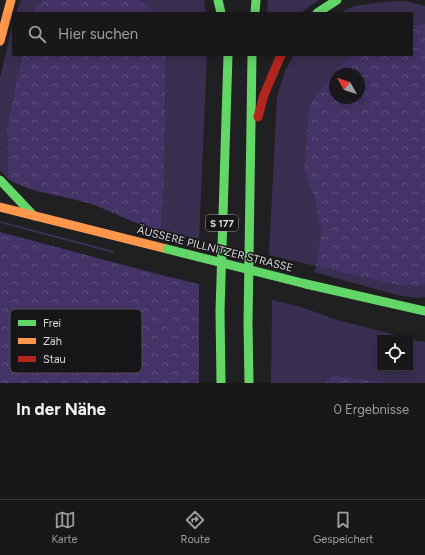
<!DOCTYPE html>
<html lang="de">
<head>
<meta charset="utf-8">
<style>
  :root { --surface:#181719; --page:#212022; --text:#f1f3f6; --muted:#9f9fa2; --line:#363638; --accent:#9b9a9c }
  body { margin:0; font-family:Figtree,sans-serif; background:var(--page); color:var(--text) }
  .controls { position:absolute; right:12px; bottom:12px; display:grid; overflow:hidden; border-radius:0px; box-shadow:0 2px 10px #0003 }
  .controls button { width:36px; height:36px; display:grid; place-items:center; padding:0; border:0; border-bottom:1px solid var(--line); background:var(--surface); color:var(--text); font:20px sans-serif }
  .compass { position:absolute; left:329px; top:68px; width:36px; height:36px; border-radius:50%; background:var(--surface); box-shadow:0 2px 10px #0003; rotate:309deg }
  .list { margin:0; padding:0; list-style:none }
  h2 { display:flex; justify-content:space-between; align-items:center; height:52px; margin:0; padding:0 16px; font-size:17px }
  h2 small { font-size:13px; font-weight:400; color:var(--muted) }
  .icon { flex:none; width:22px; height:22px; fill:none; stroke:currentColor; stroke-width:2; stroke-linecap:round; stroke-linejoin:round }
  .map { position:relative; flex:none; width:425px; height:383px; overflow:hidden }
  .search { position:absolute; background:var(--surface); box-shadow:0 2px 10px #0003; left:12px; right:12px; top:12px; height:44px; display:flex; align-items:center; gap:10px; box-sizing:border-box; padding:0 14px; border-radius:0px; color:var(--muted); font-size:15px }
  .sheet { height:116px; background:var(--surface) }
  nav { display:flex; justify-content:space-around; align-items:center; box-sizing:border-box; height:56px; border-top:1px solid var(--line); background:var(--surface); font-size:11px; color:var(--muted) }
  nav a { display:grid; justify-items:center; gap:2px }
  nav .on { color:var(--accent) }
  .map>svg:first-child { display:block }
</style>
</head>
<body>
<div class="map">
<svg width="425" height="383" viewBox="0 0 425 383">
  <defs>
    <pattern id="forest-crowns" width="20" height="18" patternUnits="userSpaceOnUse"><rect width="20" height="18" fill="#436"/><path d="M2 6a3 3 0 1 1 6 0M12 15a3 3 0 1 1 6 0" fill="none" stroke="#5f507b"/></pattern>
  </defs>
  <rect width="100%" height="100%" fill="#201f21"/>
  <g fill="#3a2f51">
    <path d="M 21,0 L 42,0 L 31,13 L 16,13 Z"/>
    <path d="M 140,0 L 204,0 L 206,13 L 157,13 Z"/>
    <path d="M 268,0 L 319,0 L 300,13 L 267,13 Z"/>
    <path d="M 404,1 L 425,6 L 425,24 L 412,25 L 412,13 L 340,13 L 354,6 L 383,2 Z"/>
    <path d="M 13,22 L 13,55 L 22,55 L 7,126 L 8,179 L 0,170 L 0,78 Z"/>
    <path d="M 166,55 L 207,55 L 199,239 L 161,230 L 164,185 Z"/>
    <path d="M 294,55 L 353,55 L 337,68 L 309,105 L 304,170 L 314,197 L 321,231 L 316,266 L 400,286 C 408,285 418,287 425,285 L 425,297 L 416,298 L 397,295 L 314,272 L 316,266 L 311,265 L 269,255 L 277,96 L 285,71 Z"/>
    <path d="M 0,221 L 114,251 L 113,253 L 0,223 Z"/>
    <path d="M 272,300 L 301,307 L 337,320 L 408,338 L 380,338 L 380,368 L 410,368 L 410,339 L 425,342 L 425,383 L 391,383 L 331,375 L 326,383 L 271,383 Z"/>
  </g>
  <g fill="url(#forest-crowns)" fill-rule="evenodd">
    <path d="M 42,0 L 140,0 L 157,13 L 31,13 Z"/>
    <path d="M 425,24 L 425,285 C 418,287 408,285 400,286 L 316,266 L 321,231 L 314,197 L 304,170 L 309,105 L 337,68 L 353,55 L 412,55 L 412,25 ZM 335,74 L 359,74 L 359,98 L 335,98 Z"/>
    <path d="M 22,55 L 166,55 L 164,185 L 161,230 C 137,226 115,212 91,204 C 64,195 33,194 8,179 L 7,126 Z"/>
    <path d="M 0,232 L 161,275 L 199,284 L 199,383 L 0,383 Z"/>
    <path d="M 331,375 L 391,383 L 326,383 Z"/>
  </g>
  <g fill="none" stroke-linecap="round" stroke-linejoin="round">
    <g stroke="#63d668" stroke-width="9">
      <path d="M 218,0 L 221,13"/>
      <path d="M 255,13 L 256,0"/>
      <path d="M 317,13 L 337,0"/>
      <path d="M 0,180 L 34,216"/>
      <path d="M 306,284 L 425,311"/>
      <path d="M 221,383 L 220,311 L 228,55"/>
      <path d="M 249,383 L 248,324 L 252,55"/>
    </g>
    <g stroke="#ff974d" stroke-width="9">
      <path d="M 0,41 L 11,0"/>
      <path d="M 0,207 L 167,249"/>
    </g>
    <path stroke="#b3261e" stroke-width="9" d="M 258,117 L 264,95 L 281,55"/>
    <path stroke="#63d668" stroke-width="9" d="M 167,249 L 306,284"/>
  </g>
  <g text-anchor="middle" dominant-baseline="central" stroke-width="3" stroke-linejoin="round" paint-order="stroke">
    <rect fill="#161518" stroke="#a1a0a3" stroke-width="1" x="206" y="215" width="32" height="16" rx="3"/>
    <g font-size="10" font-weight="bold" fill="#dddcdf">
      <text x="222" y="223">S 177</text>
    </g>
    <g font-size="11" fill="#dddcdf" stroke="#161518">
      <text transform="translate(215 249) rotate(14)">ÄUSSERE PILLNITZER STRASSE</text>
    </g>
  </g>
  <rect x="10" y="309" width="132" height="64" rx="6" fill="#161518" stroke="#525154" stroke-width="1"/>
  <rect x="18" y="320" width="18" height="6" fill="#63d668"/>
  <rect x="18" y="338" width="18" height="6" fill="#ff974d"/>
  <rect x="18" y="356" width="18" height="6" fill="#b3261e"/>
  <g font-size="11" fill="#dddcdf">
    <text x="43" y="327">Frei</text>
    <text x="43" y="345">Zäh</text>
    <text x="43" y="363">Stau</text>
  </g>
</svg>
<div class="controls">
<button><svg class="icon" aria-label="locate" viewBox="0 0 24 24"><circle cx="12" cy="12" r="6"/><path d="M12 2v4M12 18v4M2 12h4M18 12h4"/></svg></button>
</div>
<svg class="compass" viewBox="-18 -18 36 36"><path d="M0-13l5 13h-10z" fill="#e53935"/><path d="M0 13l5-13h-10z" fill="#9f9fa2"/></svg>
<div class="search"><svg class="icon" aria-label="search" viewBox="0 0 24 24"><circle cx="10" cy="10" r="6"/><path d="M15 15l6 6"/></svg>Hier suchen</div>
</div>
<section class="sheet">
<h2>In der Nähe<small>0 Ergebnisse</small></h2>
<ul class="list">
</ul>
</section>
<nav>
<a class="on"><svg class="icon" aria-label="map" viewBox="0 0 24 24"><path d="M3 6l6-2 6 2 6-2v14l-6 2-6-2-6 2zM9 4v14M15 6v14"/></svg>Karte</a>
<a><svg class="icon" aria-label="directions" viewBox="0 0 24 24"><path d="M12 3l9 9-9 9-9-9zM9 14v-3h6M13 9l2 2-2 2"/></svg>Route</a>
<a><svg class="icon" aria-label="saved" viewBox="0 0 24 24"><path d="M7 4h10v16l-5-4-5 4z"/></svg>Gespeichert</a>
</nav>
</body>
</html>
